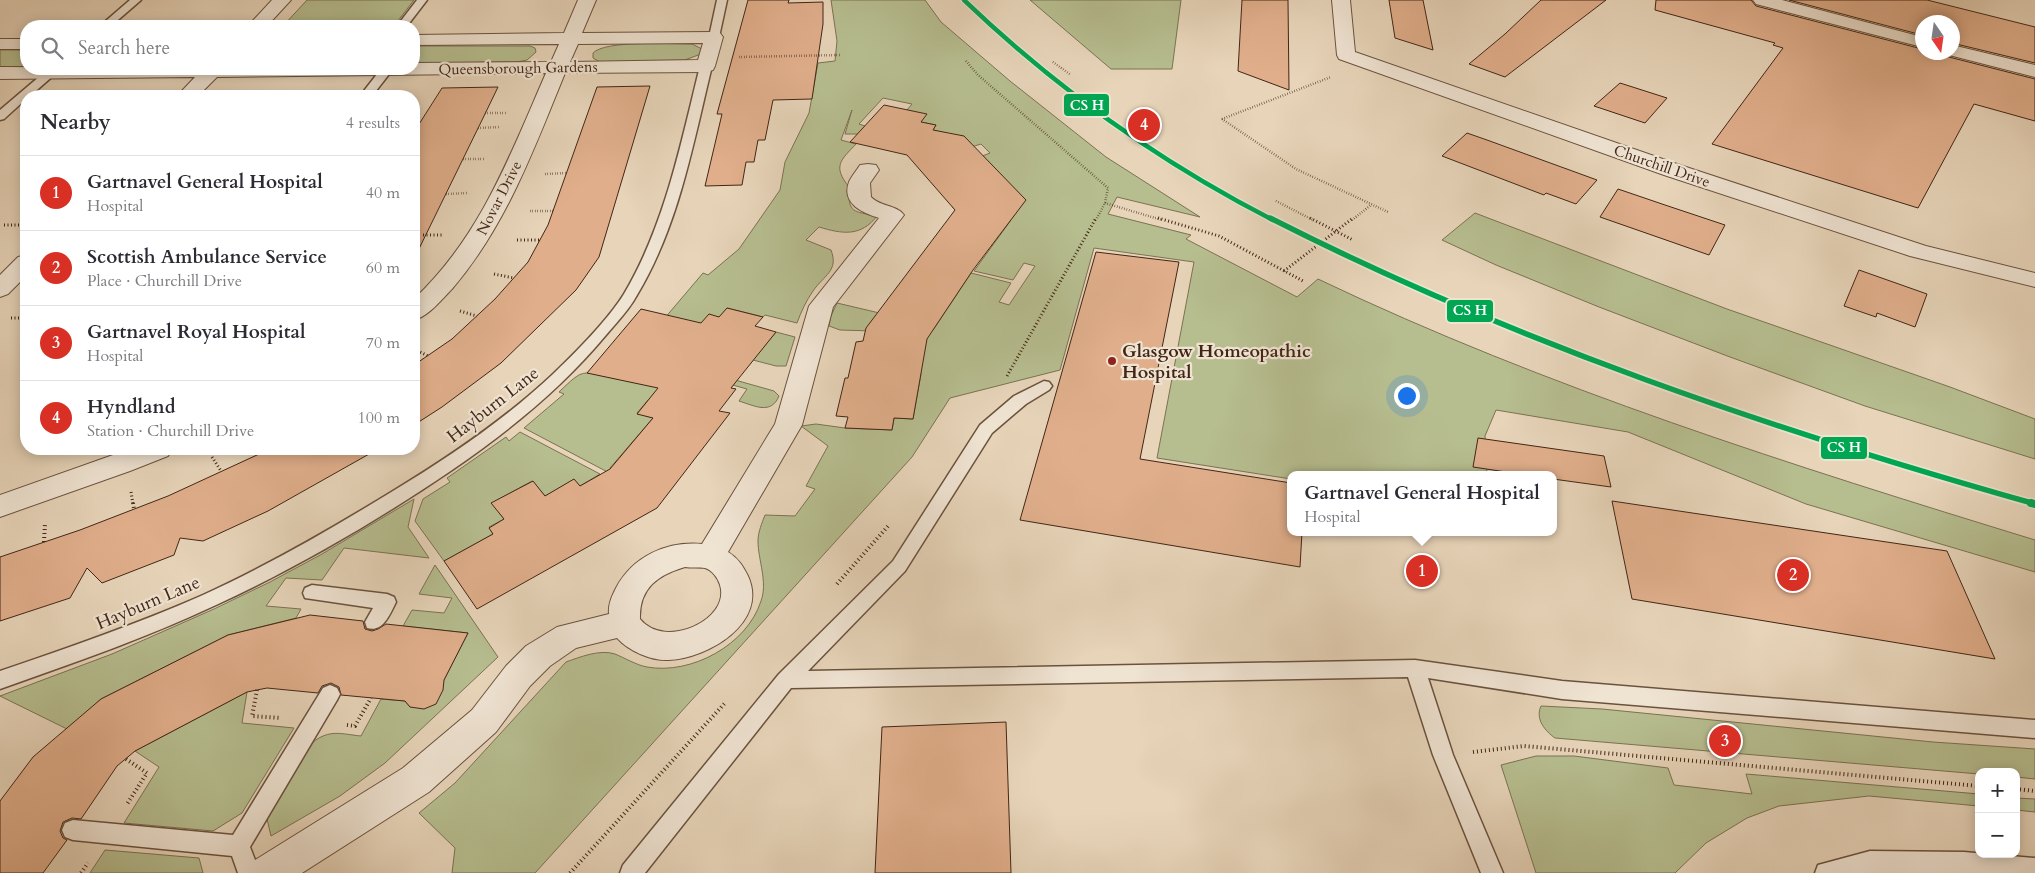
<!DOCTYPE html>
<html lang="en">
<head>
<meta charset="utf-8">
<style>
  :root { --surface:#fff; --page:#f2f2f3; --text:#2b2b33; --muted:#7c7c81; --line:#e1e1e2; --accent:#d93025 }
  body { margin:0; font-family:Cardo,serif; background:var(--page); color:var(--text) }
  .controls { position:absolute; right:15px; bottom:15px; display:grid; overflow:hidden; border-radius:10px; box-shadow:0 2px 12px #0003 }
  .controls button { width:45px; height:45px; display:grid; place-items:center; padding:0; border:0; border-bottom:1px solid var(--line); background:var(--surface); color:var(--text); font:25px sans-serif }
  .compass { position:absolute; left:1915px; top:15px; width:45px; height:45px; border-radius:50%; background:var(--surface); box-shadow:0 2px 12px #0003; rotate:167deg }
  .you { position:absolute; left:1406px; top:395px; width:18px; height:18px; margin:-12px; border:4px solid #fff; border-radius:50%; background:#1a73e8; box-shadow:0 0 0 8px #1a73e833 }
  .badge { display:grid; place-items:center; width:32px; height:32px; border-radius:50%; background:var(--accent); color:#fff; font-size:16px; font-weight:700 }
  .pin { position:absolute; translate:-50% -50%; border:2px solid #fff; box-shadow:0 1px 5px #0006 }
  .popup { position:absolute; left:1287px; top:471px; width:270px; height:65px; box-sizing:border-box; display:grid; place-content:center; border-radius:10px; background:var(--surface); filter:drop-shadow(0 1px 4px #0005); font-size:16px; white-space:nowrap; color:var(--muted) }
  .popup b { font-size:19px; color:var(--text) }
  .popup::after { content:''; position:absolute; left:50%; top:100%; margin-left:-10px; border:10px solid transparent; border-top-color:var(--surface) }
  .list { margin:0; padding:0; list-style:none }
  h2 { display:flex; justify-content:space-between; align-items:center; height:65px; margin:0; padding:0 20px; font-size:21px }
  h2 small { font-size:16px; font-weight:400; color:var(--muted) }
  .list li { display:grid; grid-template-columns:32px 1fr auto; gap:15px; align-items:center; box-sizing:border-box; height:75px; padding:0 20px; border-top:1px solid var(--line) }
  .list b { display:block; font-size:19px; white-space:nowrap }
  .list p { margin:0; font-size:16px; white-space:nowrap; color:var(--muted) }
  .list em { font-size:16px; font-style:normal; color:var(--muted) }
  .icon { flex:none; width:28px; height:28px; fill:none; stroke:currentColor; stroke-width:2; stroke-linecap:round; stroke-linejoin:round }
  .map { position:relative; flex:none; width:2035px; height:873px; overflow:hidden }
  .search { position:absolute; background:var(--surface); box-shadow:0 2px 12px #0003; left:20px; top:20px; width:400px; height:55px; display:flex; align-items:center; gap:12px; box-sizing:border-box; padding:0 18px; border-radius:20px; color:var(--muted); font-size:19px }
  .panel { position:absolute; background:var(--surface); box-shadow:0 2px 12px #0003; left:20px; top:90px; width:400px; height:365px; border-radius:20px }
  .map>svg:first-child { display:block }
</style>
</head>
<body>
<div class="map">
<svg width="2035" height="873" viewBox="0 0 2035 873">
  <rect width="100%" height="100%" fill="#e7d4b9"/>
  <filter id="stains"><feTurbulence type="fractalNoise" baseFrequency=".004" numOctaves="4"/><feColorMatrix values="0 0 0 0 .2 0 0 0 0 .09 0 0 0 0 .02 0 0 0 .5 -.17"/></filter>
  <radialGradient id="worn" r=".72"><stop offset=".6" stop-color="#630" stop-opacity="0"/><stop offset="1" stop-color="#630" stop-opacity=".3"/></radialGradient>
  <g fill="#b6bd8f" stroke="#7c7252">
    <path d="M 307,0 L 414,0 L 394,26 L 283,26 Z"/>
    <path d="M 831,0 L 925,0 L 941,22 L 1010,81 L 1106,157 L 1200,217 L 1117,197 L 1108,214 L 1191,235 L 1186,239 L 1297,297 L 1318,279 C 1546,388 1794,466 2035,540 L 2035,572 L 1806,504 L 1628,432 L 1496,410 L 1485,436 L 1487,475 L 1291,475 L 1291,479 L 1157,458 L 1194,262 L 1094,248 L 1060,370 L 950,398 L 912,457 L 535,873 L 452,873 L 455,848 L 419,813 L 455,783 L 566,662 C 580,657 600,649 615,654 C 625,658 636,665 647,667 C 691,675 747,645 761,601 C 768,582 758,560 758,541 C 758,532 762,523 765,515 L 795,516 L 815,489 L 806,486 L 828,446 L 801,426 L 816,424 L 845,428 L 892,430 L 894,418 L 913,419 L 921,374 L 907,332 L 840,330 L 829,326 L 831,316 L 837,303 L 888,315 L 933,330 L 971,273 L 1011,283 L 999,302 L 1009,305 L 1035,266 L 1024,263 L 1013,280 L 974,271 L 1011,220 L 957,210 L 952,207 L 983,197 L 972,160 L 990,153 L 981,144 L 945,155 L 946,133 L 933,130 L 936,125 L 921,122 L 907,110 L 912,104 L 883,98 L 859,124 L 865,126 L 858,134 L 845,134 L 852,110 L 841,140 L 856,144 C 841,160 832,166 849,187 C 848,214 853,211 877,216 C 861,237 842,234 819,227 L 806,240 L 831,250 C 839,271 824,275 813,291 C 806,301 801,312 797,323 L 765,315 L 763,317 L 727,308 L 682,365 L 774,391 L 779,396 C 771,415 755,406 739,401 L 747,389 L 711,379 L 648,400 L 637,413 L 653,418 L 610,468 L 617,477 L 524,428 L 564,394 L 559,392 C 584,368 581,371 614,378 L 703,273 L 708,275 L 739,249 L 780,190 L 785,162 L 809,113 L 818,63 L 835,61 L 837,41 Z"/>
    <path d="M 1030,0 L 1181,0 L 1172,69 L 1111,69 Z"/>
    <path d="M 692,44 L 702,49 L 701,54 L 682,61 L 600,62 L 593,58 L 593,53 C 605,40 671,44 692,44 Z"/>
    <path d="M 414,46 L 530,46 L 535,48 L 536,52 L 527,60 L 517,62 L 414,63 Z"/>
    <path d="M 0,50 L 26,50 L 26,67 L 0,68 Z"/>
    <path d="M 1475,213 L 1727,309 L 1950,387 L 2035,419 L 2035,459 L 1865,406 L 1730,357 L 1599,307 L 1496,265 L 1442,240 Z"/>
    <path d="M 776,332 L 795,337 L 786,366 L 776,366 L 753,360 Z"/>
    <path d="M 520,432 L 600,474 L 580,486 L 574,480 L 545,496 L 532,481 L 492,503 L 504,519 L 489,527 L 493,534 L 444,561 L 415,521 L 423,499 L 450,482 L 447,478 L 506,437 L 509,441 Z"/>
    <path d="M 414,499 L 408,527 L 429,558 L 344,548 L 322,580 L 286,578 L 266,606 L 301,609 L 296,618 L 228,635 L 101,699 L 67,729 L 0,696 L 112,654 L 214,609 L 270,582 L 322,554 Z"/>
    <path d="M 435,565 L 498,657 L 385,763 L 340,796 L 271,836 L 267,819 L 313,742 C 330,729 341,734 361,736 L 381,699 L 405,701 L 410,707 L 444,680 L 468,633 L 403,626 L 412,610 L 444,613 L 452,598 L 419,594 Z"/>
    <path d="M 247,692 L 242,723 L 294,728 L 242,813 L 213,831 L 124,823 L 159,767 L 135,751 Z"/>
    <path d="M 1541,706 L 1602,709 L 1933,742 L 2035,749 L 2035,779 L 2016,777 L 2016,772 L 1979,772 L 1979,774 L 1555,738 C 1545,731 1535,719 1541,706 Z"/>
    <path d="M 1536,756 L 1574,756 L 1668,768 L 1674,785 L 1752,794 L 1746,774 L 1979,794 L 1979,806 L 1869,796 L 1779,806 L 1747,818 L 1706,843 L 1675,873 L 1536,873 L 1501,765 Z"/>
    <path d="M 2016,798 L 2035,799 L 2035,812 L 2016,810 Z"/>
    <path d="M 105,850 L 199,858 L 203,873 L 90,873 Z"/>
  </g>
  <g fill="#e0ae8b" stroke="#422615">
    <path d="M 748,0 L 789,0 L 788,3 L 823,2 L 823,24 L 812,99 L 773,100 L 765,140 L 758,140 L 754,162 L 746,162 L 742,185 L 705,186 L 722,114 L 717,114 Z"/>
    <path d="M 1242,0 L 1288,0 L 1289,90 L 1238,71 Z"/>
    <path d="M 1389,0 L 1423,0 L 1433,50 L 1395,38 Z"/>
    <path d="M 1541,0 L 1606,0 L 1505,77 L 1469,64 L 1505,34 Z"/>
    <path d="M 1656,0 L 1751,0 L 1756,6 L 1922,49 L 1922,52 L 1943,52 L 1945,56 L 2035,79 L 2035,121 L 1974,104 L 1918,208 L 1712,144 L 1783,48 L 1773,45 L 1775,43 L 1655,10 Z"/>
    <path d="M 1789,0 L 1927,0 L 2035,27 L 2035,63 L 1952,43 L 1952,22 L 1922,22 L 1922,35 Z"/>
    <path d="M 1620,83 L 1667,98 L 1645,123 L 1594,106 Z"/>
    <path d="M 650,86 L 599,257 L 576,290 L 501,363 L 442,407 L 414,425 L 414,365 L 452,339 L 495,299 L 528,262 L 548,225 L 597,87 Z"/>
    <path d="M 498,87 L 484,116 L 414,259 L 414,132 L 442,88 Z"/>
    <path d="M 884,105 L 927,114 L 921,122 L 936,125 L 933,130 L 964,136 L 1026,200 L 973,270 L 927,339 L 913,419 L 894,418 L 892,430 L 845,428 L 848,417 L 836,416 L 845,378 L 848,378 L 856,342 L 863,341 L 866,328 L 955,210 L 907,155 L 850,142 Z"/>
    <path d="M 1467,133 L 1487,140 L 1597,180 L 1576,204 L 1546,193 L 1544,195 L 1442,156 Z"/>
    <path d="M 1618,189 L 1665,205 L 1725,225 L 1709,255 L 1600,217 Z"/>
    <path d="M 1096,252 L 1179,262 L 1140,459 L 1291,483 L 1291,532 L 1302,532 L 1300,567 L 1020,520 Z"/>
    <path d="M 1859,270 L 1927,294 L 1915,327 L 1877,313 L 1876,317 L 1844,306 Z"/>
    <path d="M 727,308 L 763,317 L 755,326 L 776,332 L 731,388 L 736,389 L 719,411 L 730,413 L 657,508 L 477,609 L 444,561 L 493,534 L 489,528 L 504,519 L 491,503 L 533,481 L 545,496 L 574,479 L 580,486 L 610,469 L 653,418 L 637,414 L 658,388 L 587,373 L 641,309 L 701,323 L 709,314 L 719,317 Z"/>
    <path d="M 1478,438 L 1604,456 L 1611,487 L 1553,479 L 1553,475 L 1526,475 L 1473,467 Z"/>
    <path d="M 270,449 L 378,449 L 268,511 L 203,541 L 180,538 L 174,555 L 102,583 L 87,568 L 70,598 L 0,621 L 0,557 L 80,530 L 168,496 Z"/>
    <path d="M 1612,501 L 1947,551 L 1995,659 L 1632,599 Z"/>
    <path d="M 310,615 L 363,621 L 365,629 L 372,631 L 378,629 L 386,624 L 468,633 L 444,680 L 443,690 L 436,704 L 424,709 L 410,707 L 405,701 L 341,695 L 339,687 L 331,683 L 322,686 L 318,693 L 267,688 L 247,692 L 135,751 L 117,766 L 81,819 L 72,818 L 63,822 L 60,831 L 63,838 L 67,840 L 43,873 L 0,873 L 0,801 L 33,757 L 101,699 L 228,635 Z"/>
    <path d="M 1006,722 L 1011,873 L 875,873 L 882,727 Z"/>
  </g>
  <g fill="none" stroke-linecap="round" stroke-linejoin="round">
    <defs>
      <g id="lane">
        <path d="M 130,0 L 141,0 L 111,26 L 100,26 Z"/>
        <path d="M 417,0 L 427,0 L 407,26 L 397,26 Z"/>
        <path d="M 717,0 L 727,0 L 719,37 L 714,40 L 709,37 Z"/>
        <path d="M 706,63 L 712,66 C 693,144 679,225 637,295 C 629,310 617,322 606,335 C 562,388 509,431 452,470 C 377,521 298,567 216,605 C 146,638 73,663 0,689 L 0,671 C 68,648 137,624 203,595 C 269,565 331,529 393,491 C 449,457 504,420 552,375 C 574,354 608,320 624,294 C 665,225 681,143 700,66 Z"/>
        <path d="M 381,69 L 393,69 L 372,96 L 360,96 Z"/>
        <path d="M 50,70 L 56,73 L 54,75 L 30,96 L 26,96 L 26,99 L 4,119 L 0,120 L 0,110 L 46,71 Z"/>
        <path d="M 1044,381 L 1049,382 L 1052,386 L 1049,390 L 1026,404 L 992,433 L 905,571 L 808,671 L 1415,660 L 1562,681 L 2035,720 L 2035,738 L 1562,699 L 1428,678 L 1453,755 L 1503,873 L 1481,873 L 1433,755 L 1408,677 L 791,688 L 645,873 L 620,873 L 623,865 L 779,674 L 893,561 L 980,425 L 1014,396 Z"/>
        <path d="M 312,585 L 387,594 L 394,597 L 396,602 C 390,614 383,633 367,628 L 365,622 L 373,608 L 305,598 L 303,593 L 305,588 Z"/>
        <path d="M 330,685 L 337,688 L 340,694 L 337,700 L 250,847 L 260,873 L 238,873 L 232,856 L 73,840 L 65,837 L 62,830 L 65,823 L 73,820 L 233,835 L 323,688 Z"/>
        <path d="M 1870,851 L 1964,852 L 2035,858 L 2035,873 L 1815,873 L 1818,865 Z"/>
      </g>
      <g id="street">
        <path d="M 272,0 L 291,0 L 267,26 L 248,26 Z"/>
        <path d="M 578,0 L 596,0 L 582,33 L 714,32 L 720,33 L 723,37 L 715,66 L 713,70 L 706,72 L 565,73 C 534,149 506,226 452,289 C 441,300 429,316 414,320 L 414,299 C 481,236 510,155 546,73 L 217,77 L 198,96 L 177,96 L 195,77 L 0,79 L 0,67 L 414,69 L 414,63 L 551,62 L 559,44 L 414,45 L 414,35 L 564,33 ZM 703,43 L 698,60 L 570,62 L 578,44 Z"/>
        <path d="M 1332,0 L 1350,0 L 1355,52 L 1680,165 L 1926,246 L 2035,273 L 2035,287 L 1910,256 L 1664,175 L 1339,59 L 1337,55 Z"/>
        <path d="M 1753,0 L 1782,0 L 1922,37 L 1922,47 L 1756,4 Z"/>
        <rect x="0" y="39" width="26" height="10"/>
        <path d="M 1952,45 L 2035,65 L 2035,77 L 1945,54 L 1945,52 L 1952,52 Z"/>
        <path d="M 868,164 L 876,165 L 879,170 L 870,183 L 871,197 C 881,207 897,205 904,215 L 833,307 L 802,425 L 728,552 C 738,558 743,566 748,576 C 769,622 709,658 669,660 C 651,661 629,651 617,638 L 576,648 L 550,666 L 530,686 L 496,732 L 429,792 L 302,873 L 249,873 L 255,860 L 403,768 L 472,710 L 506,666 L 526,646 L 557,627 L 609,614 C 608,604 612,596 616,588 C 633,556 667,541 702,544 L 775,424 L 809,306 L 879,218 C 863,213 841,204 849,182 C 851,177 857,170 860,165 ZM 685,567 C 691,568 699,567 705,568 C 712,570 718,578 720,585 C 731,620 665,650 640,619 C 639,588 658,575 685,567 Z"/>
        <path d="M 26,255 L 26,276 L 8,294 L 0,297 L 0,275 L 18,257 Z"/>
        <path d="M 130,449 L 172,449 L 168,456 L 130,471 L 0,517 L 0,495 Z"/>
      </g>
    </defs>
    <use href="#lane" stroke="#6b523e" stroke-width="3"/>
    <use href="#street" stroke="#6b523e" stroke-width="2"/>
    <g stroke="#422615" stroke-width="2.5" stroke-dasharray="0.5 2" stroke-linecap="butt">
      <path d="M 739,57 L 840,55"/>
      <path d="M 966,61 L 978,75 L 1108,188 L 1105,203 L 1096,220"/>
      <path d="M 1053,62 L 1071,75"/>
      <path d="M 485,113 L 506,113"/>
      <path d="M 1222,119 L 1296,169 L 1388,212"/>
      <path d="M 1222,119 L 1331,77"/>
      <path d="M 478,128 L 499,127"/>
      <path d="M 463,159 L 484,159"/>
      <path d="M 545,174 L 567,173"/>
      <path d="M 446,194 L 468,193"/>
      <path d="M 1276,201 L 1313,220"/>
      <path d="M 1105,203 L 1162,220"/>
      <path d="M 530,211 L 553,211"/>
      <path d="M 1352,220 L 1371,205"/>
    </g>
    <g stroke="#422615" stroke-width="3" stroke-dasharray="1 2.5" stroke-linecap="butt">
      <path d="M 1158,218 L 1219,236 L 1303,281"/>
      <path d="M 1310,218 L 1353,240"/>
      <path d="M 4,225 L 26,225"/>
      <path d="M 423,235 L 442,235"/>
      <path d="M 517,240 L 540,240"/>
      <path d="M 1284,271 L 1353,218"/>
      <path d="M 494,274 L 514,278"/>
      <path d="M 460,311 L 477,316"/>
      <path d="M 11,318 L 26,318"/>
      <path d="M 414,349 L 428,356"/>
      <path d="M 1007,376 L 1096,218"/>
      <path d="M 212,457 L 221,471"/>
      <path d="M 131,492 L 133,504"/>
    </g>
    <g stroke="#422615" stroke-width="4" stroke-dasharray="1 3" stroke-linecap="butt">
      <path d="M 133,503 L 134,509"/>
      <path d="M 44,542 L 45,523"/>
      <path d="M 837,584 L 889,525"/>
      <path d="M 257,690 L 252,716 L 281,718"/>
      <path d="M 347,725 L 355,726 L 371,698"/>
      <path d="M 1473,752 L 1524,746 L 1979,786"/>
      <path d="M 126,759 L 147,773 L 127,804"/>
      <path d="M 2016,789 L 2035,791"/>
      <path d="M 81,873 L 88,863"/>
      <path d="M 570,873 L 725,703"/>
    </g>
    <use href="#lane" fill="#efe3d2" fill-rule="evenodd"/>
    <use href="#street" fill="#efe3d2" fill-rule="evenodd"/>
    <defs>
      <path id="rail-1-far2" d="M 964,0 C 1057,89 1158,161 1273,220"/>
      <path id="rail-1-far1" d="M 1270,218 C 1514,342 1773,430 2035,504"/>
      <path id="rail-1" d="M 2031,503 L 2035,504"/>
    </defs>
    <use href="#rail-1-far2" stroke="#efe3d2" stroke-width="7"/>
    <use href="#rail-1-far1" stroke="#efe3d2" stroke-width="9"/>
    <use href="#rail-1" stroke="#efe3d2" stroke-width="11"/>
    <use href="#rail-1-far2" stroke="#00a651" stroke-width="4.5"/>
    <use href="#rail-1-far1" stroke="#00a651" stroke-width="5.5"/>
    <use href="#rail-1" stroke="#00a651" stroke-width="8"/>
  </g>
  <circle fill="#8f2418" stroke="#efe3d2" stroke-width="2" cx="1112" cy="361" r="5"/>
  <g text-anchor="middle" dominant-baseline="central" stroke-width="4.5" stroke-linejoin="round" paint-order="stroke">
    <g font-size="15" fill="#422615" stroke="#efe3d2">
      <text transform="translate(518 68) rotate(-1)">Queensborough Gardens</text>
      <text transform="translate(1662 166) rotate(19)">Churchill Drive</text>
      <text transform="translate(499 198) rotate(-63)">Novar Drive</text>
    </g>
    <g font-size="18" font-weight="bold" fill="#422615" stroke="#efe3d2" text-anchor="start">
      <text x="1122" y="351">Glasgow Homeopathic<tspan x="1122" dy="21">Hospital</tspan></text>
    </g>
    <g font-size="18" fill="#422615" stroke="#efe3d2">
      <text transform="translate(493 405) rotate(-38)">Hayburn Lane</text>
      <text transform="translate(148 603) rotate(-23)">Hayburn Lane</text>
    </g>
  </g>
  <g stroke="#efe3d2" stroke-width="2">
    <rect x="1063" y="93" width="47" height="24" rx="5" fill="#00a651"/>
    <rect x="1446" y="299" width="48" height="24" rx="5" fill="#00a651"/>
    <rect x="1820" y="436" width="48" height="24" rx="5" fill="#00a651"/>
  </g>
  <g font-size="14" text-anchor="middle" font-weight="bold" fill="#fff">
    <text x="1087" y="110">CS H</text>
    <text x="1470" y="315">CS H</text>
    <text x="1844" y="452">CS H</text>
  </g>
  <rect width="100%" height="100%" filter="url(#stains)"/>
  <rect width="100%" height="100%" fill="url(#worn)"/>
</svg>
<div class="controls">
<button>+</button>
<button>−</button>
</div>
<svg class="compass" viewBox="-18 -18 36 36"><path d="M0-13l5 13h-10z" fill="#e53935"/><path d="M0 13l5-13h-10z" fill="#7c7c81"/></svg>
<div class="you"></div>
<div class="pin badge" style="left:1422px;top:571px">1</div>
<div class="popup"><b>Gartnavel General Hospital</b>Hospital</div>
<div class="pin badge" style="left:1793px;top:575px">2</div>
<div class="pin badge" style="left:1725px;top:741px">3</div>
<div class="pin badge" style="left:1144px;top:125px">4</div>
<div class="search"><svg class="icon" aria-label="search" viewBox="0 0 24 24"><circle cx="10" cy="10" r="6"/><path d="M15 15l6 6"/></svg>Search here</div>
<section class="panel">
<h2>Nearby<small>4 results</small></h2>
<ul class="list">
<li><span class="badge">1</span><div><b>Gartnavel General Hospital</b><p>Hospital</p></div><em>40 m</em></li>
<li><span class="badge">2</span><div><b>Scottish Ambulance Service</b><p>Place · Churchill Drive</p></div><em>60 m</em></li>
<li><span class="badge">3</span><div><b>Gartnavel Royal Hospital</b><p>Hospital</p></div><em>70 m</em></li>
<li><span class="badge">4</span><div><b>Hyndland</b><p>Station · Churchill Drive</p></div><em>100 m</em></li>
</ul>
</section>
</div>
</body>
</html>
